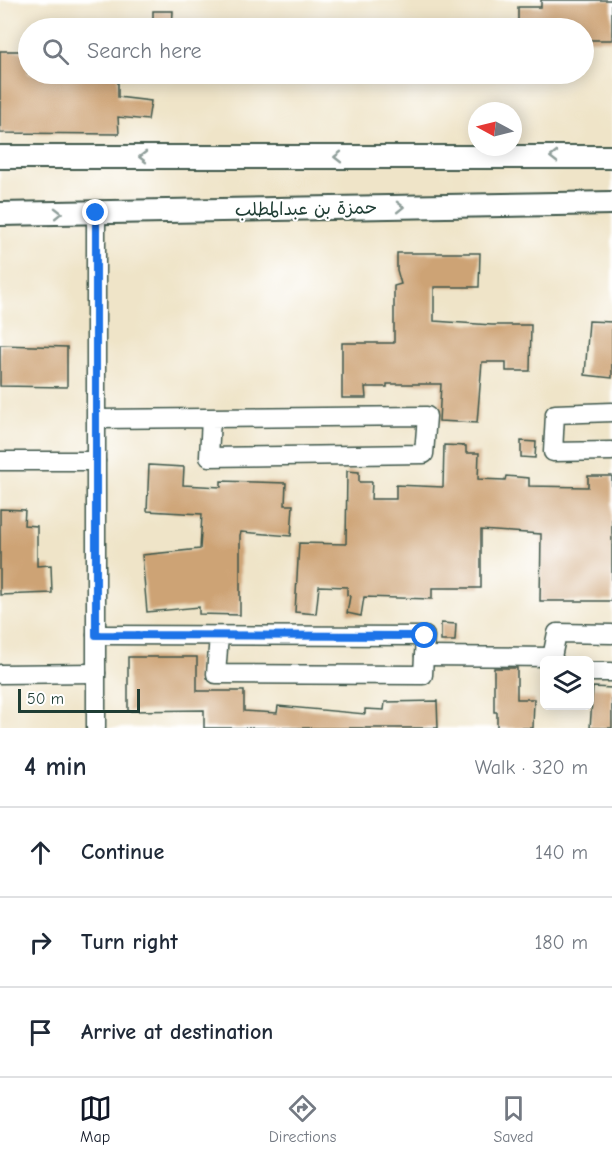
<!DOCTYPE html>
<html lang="en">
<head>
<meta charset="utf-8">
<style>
  :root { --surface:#fff; --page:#f2f2f3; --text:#1f2937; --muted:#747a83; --line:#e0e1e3; --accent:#111827 }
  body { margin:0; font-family:"Comic Neue","Playpen Sans Arabic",sans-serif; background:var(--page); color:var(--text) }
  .controls { position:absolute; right:18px; bottom:18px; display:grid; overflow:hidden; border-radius:9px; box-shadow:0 3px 15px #0003 }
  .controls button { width:54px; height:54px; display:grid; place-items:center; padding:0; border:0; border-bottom:2px solid var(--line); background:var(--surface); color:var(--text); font:30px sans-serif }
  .compass { position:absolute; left:468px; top:102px; width:54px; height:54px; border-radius:50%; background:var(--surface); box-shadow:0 3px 15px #0003; rotate:277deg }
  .scale { position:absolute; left:18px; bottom:15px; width:122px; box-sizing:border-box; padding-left:6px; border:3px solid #1f3d34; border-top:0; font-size:16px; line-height:21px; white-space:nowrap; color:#1f3d34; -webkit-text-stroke:4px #fff; paint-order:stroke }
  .stop { position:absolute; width:18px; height:18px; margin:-14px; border:4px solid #1a73e8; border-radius:50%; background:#fff }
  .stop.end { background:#1a73e8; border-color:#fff; box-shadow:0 2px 6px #0008 }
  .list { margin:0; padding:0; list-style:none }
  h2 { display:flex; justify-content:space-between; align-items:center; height:78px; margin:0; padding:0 24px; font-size:26px }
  h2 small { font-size:20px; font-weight:400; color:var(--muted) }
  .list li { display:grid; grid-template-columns:39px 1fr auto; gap:18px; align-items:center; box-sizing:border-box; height:90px; padding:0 24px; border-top:2px solid var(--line) }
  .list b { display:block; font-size:22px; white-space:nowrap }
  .list em { font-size:20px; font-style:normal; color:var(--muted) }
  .icon { flex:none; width:33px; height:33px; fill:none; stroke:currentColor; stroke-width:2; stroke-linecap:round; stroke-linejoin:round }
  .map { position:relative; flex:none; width:612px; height:728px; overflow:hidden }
  .search { position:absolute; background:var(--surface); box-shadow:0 3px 15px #0003; left:18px; right:18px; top:18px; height:66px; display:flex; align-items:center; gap:15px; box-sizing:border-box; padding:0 21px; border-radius:33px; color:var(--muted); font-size:22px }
  .sheet { height:348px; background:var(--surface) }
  nav { display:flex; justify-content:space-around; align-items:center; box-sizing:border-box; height:84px; border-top:2px solid var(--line); background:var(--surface); font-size:16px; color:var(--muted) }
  nav a { display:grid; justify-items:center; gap:3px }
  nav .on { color:var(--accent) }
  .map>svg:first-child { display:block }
</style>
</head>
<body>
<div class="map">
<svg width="612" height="728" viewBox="0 0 612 728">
  <rect width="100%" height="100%" fill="#fff"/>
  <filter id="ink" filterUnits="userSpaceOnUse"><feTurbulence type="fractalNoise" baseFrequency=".0167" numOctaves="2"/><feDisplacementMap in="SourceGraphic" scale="12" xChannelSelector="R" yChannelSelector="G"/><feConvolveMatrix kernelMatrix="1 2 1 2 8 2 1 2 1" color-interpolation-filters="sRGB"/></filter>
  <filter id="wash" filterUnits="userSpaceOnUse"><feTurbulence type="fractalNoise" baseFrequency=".008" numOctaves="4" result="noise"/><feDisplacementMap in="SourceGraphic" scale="24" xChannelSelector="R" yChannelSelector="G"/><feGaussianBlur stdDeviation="1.35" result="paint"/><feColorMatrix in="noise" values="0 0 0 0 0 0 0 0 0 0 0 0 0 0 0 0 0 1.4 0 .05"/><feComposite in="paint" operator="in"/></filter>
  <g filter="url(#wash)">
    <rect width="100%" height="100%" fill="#efe4c8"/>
    <g id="blocks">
      <g fill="#cda374">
        <path d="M 541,0 L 612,0 L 612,40 L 584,40 L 584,28 L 518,28 L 518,7 L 541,7 Z"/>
        <path d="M 153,11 L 173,11 L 172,28 L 153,28 Z"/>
        <path d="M 0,51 L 28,51 L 28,74 L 118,74 L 118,97 L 151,101 L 148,120 L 118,117 L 119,134 L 0,133 Z"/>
        <path d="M 397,253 L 480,253 L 479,287 L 434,287 L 434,321 L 492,325 L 531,325 L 530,371 L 506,371 L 506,362 L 482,362 L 477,423 L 439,421 L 441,384 L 387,384 L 387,387 L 365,387 L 366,398 L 342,398 L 342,343 L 394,343 L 394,286 L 401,284 L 397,270 Z"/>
        <path d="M 589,321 L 612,322 L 612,378 L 585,375 Z"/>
        <path d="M 0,345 L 67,347 L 67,387 L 0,386 Z"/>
        <path d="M 521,441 L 536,442 L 535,458 L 521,457 Z"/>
        <path d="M 444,445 L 466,446 L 466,453 L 479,453 L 478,479 L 505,480 L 506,476 L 529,478 L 529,486 L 588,487 L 588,476 L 612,476 L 612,601 L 540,601 L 541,534 L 481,530 L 481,588 L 432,588 L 432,599 L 364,597 L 361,616 L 347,613 L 350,596 L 347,595 L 347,587 L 319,586 L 316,614 L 295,612 L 299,543 L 346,544 L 347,471 L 359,472 L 359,482 L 372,482 L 371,499 L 396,499 L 396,485 L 443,487 Z"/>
        <path d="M 149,465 L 184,467 L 183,485 L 221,487 L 221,481 L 286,483 L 285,505 L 293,505 L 291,536 L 241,532 L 240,535 L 240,615 L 199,614 L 199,607 L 147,612 L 142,555 L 200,549 L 202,514 L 147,511 Z"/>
        <path d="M 0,509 L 25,510 L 24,525 L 37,526 L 37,566 L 51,565 L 52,593 L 0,595 Z"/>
        <path d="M 441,623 L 456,624 L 455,641 L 441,641 Z"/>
        <path d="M 128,657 L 197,657 L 197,691 L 244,691 L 244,711 L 277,713 L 278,706 L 365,714 L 365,709 L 384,710 L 385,702 L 437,701 L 438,728 L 204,728 L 204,710 L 128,711 Z"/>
        <path d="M 494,668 L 517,668 L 517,699 L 534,699 L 533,728 L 497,728 L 497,712 L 494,712 Z"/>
        <path d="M 593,687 L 612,688 L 612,728 L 590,728 Z"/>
      </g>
    </g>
  </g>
  <g filter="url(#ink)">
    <use href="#blocks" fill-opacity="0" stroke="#3e564a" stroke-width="1.5"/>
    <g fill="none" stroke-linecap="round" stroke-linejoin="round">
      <defs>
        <g id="minor">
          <path d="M 96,213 L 96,728"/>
          <path d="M 612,412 L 555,414 L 553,452 L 612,451"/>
          <path d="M 96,419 L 427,416 L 424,454 L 209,457 L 211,418"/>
          <path d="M 0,461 L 96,461"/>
          <path d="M 96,635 L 425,636 L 423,675 L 216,674 L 219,636"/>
          <path d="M 424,656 L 552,657"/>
          <path d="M 554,660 L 552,657 L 557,633 L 612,634"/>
          <path d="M 590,672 L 612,672"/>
          <path d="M 0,674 L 96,673"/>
        </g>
        <g id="tertiary">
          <path d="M 0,157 L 612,157"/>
          <path d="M 0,214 L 612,203"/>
        </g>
      </defs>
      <use href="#minor" stroke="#3e564a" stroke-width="21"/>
      <use href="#tertiary" stroke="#3e564a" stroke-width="26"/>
      <use href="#minor" stroke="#fff" stroke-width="18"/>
      <use href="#tertiary" stroke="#fff" stroke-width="22"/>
    </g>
    <defs><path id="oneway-chevron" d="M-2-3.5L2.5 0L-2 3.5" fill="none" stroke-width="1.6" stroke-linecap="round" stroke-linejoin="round" transform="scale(1.5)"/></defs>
    <g stroke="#8f9e9a">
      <use href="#oneway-chevron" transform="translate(143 157) rotate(-180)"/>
      <use href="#oneway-chevron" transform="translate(338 157) rotate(-180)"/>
      <use href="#oneway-chevron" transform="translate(554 157) rotate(-180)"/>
      <use href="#oneway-chevron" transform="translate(400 207) rotate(-1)"/>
      <use href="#oneway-chevron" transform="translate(58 213) rotate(-1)"/>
    </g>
  </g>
  <g fill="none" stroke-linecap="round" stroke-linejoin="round" filter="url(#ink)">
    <path stroke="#1a73e8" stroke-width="8" d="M 96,213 L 96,635 L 425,636"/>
  </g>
  <g text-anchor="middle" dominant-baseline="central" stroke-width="4.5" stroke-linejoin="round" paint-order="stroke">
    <g font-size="18" fill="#1f3d34" stroke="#fff">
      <text transform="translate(306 209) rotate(-1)">حمزة بن عبدالمطلب</text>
    </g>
  </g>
</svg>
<div class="controls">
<button><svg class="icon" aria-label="layers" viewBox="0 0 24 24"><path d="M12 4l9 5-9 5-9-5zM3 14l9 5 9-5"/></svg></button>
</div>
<svg class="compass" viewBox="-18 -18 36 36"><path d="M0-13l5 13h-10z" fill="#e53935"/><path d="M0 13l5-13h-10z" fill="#747a83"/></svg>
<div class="scale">50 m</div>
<div class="stop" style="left:425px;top:636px"></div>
<div class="stop end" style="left:96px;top:213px"></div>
<div class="search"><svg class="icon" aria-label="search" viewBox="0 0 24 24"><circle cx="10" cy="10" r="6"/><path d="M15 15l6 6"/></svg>Search here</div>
</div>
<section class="sheet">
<h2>4 min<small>Walk · 320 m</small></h2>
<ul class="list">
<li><svg class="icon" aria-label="ahead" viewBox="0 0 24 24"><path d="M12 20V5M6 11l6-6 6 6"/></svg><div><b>Continue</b></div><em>140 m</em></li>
<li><svg class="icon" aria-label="right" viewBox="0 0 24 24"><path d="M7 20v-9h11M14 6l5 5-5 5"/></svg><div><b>Turn right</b></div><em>180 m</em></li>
<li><svg class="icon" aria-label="arrive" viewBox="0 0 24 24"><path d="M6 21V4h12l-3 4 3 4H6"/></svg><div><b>Arrive at destination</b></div></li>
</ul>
</section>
<nav>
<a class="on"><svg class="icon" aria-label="map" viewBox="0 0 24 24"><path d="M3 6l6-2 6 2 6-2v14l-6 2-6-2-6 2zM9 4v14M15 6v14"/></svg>Map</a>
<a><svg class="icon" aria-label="directions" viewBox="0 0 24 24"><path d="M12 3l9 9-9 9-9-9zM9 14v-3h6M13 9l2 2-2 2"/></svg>Directions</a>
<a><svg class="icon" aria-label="saved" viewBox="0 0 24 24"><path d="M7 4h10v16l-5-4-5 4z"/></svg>Saved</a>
</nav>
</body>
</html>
